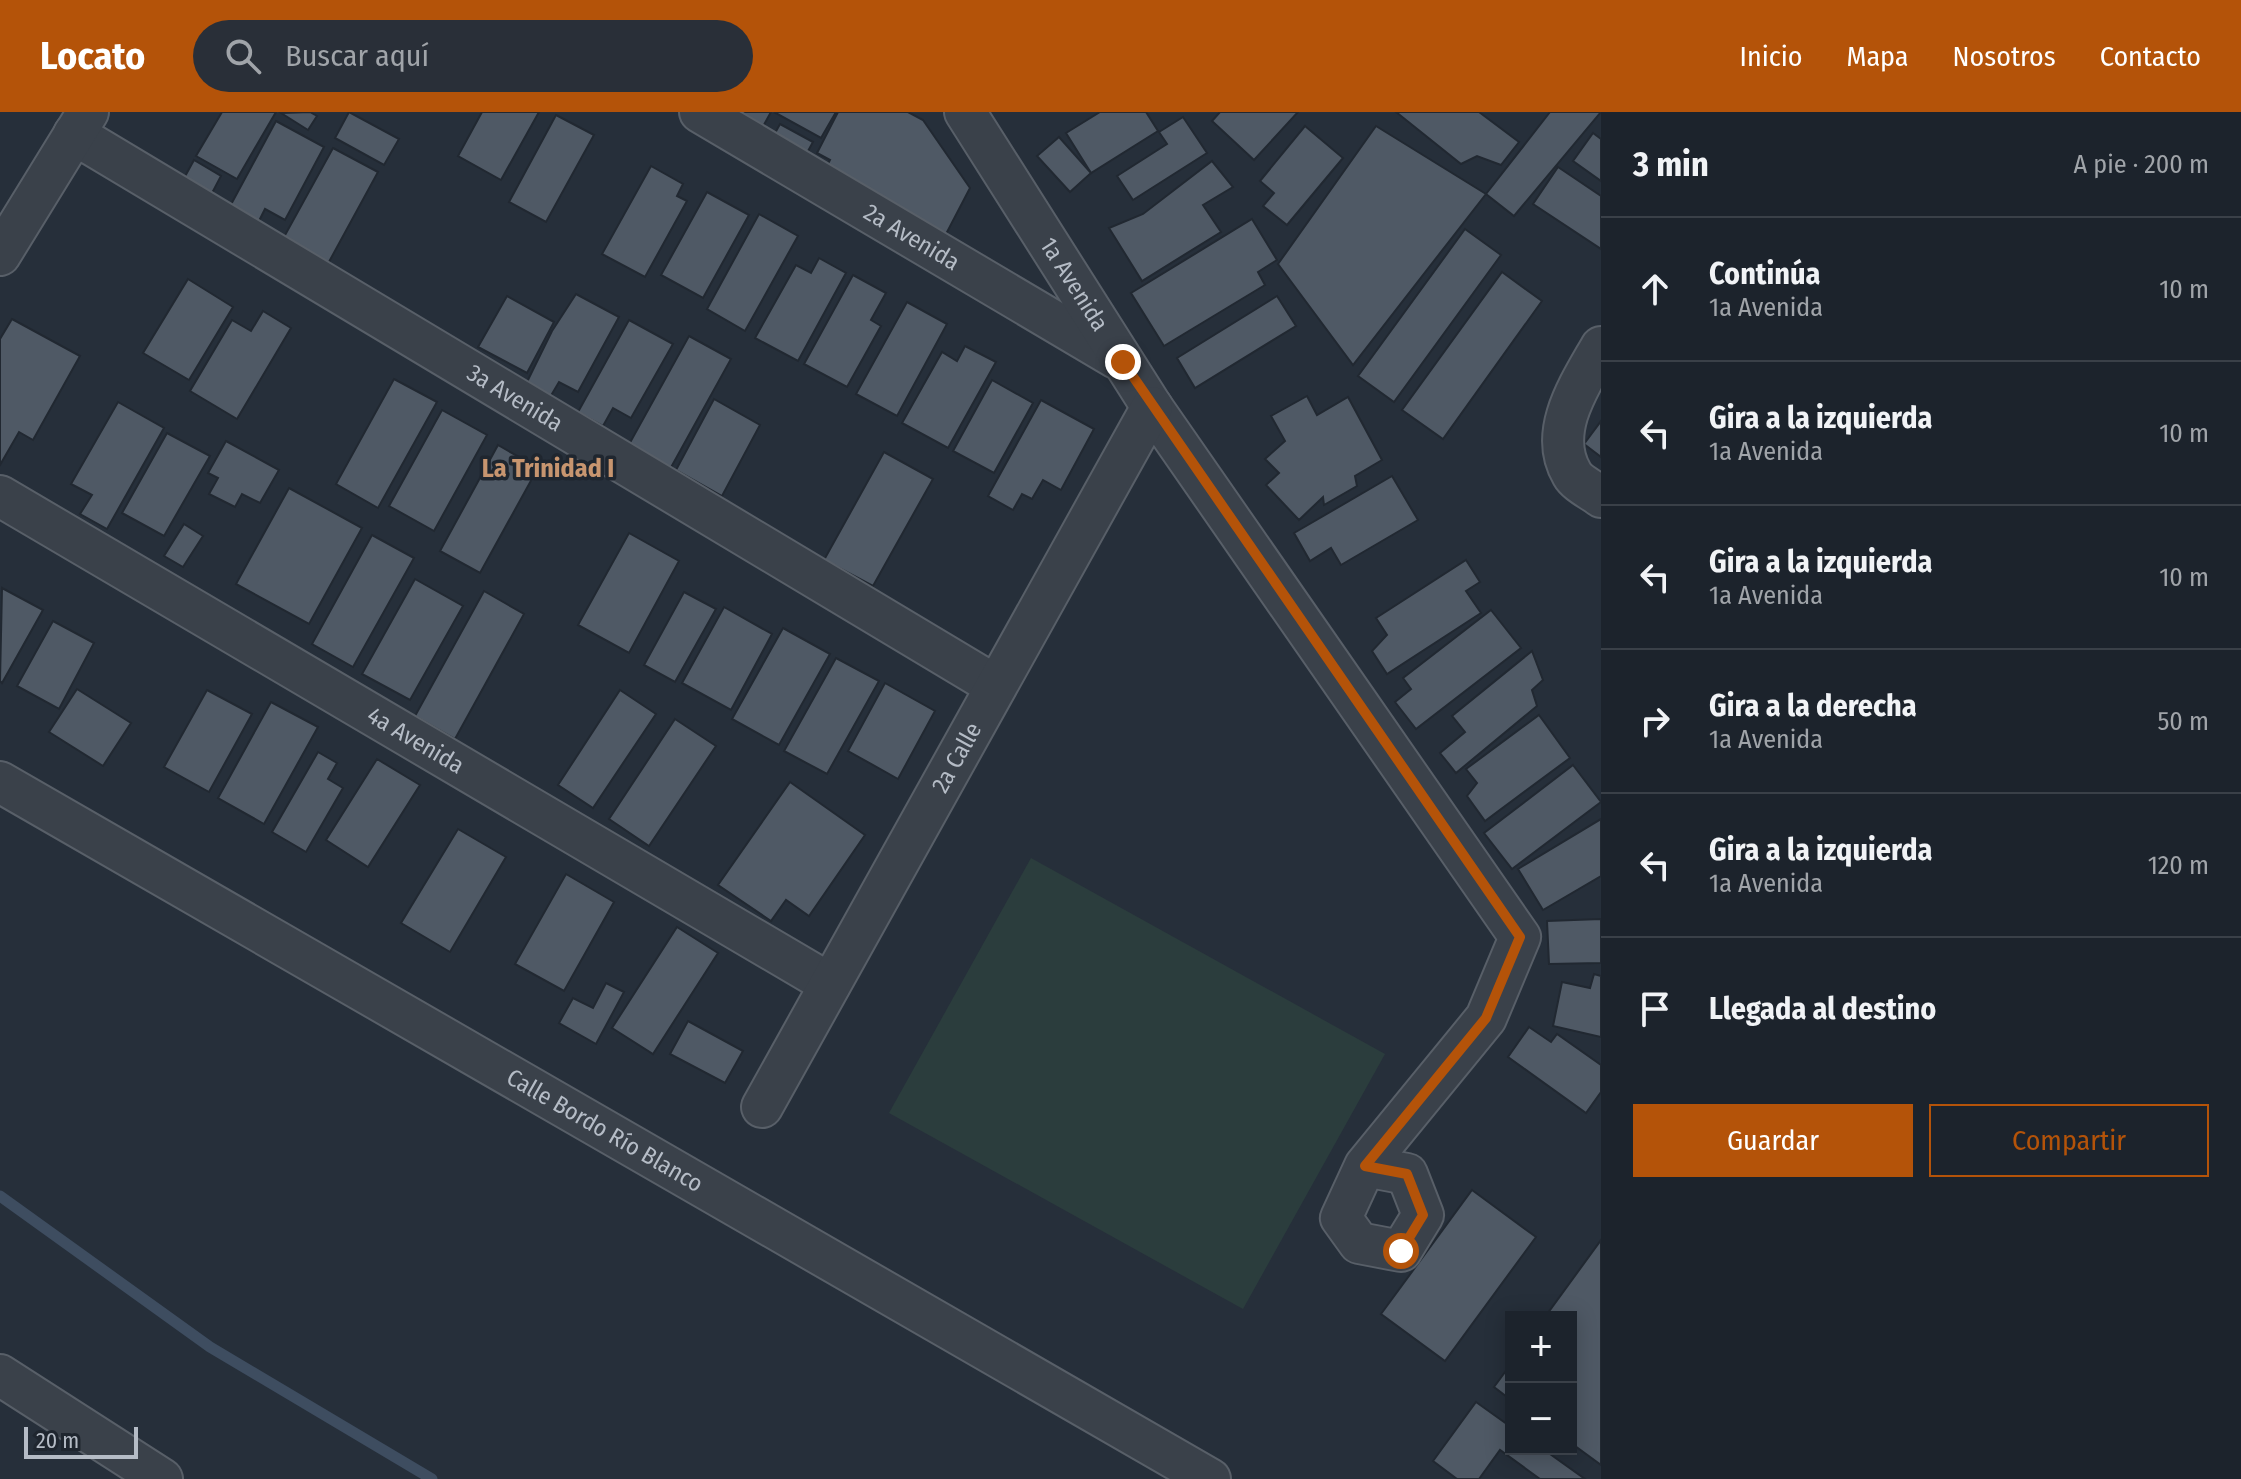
<!DOCTYPE html>
<html lang="es">
<head>
<meta charset="utf-8">
<style>
  :root { --surface:#1c232c; --page:#292f38; --text:#f1f3f6; --muted:#a0a4a9; --line:#3a4048; --accent:#b45309 }
  body { margin:0; font-family:"Fira Sans Condensed",sans-serif; background:var(--page); color:var(--text) }
  .controls { position:absolute; right:24px; bottom:24px; display:grid; overflow:hidden; border-radius:0px; box-shadow:0 4px 20px #0003 }
  .controls button { width:72px; height:72px; display:grid; place-items:center; padding:0; border:0; border-bottom:2px solid var(--line); background:var(--surface); color:var(--text); font:40px sans-serif }
  .scale { position:absolute; left:24px; bottom:20px; width:114px; box-sizing:border-box; padding-left:8px; border:4px solid #b5bcc6; border-top:0; font-size:22px; line-height:28px; white-space:nowrap; color:#b5bcc6; -webkit-text-stroke:6px #1f262f; paint-order:stroke }
  .stop { position:absolute; width:24px; height:24px; margin:-18px; border:6px solid #b45309; border-radius:50%; background:#fff }
  .stop.end { background:#b45309; border-color:#fff; box-shadow:0 2px 8px #0008 }
  .list { margin:0; padding:0; list-style:none }
  h2 { display:flex; justify-content:space-between; align-items:center; height:104px; margin:0; padding:0 32px; font-size:34px }
  h2 small { font-size:26px; font-weight:400; color:var(--muted) }
  .list li { display:grid; grid-template-columns:52px 1fr auto; gap:24px; align-items:center; box-sizing:border-box; height:144px; padding:0 32px; border-top:2px solid var(--line) }
  .list b { display:block; font-size:30px; white-space:nowrap }
  .list p { margin:0; font-size:26px; white-space:nowrap; color:var(--muted) }
  .list em { font-size:26px; font-style:normal; color:var(--muted) }
  .actions { display:flex; gap:16px; padding:24px 32px }
  .actions a { flex:1; padding:18px 0; border:2px solid var(--accent); border-radius:0px; text-align:center; font-size:28px; color:var(--accent) }
  .actions .main { background:var(--accent); color:#fff }
  .icon { flex:none; width:44px; height:44px; fill:none; stroke:currentColor; stroke-width:2; stroke-linecap:round; stroke-linejoin:round }
  .map { position:relative; flex:none; width:1601px; height:1367px; overflow:hidden }
  header { display:flex; align-items:center; gap:48px; box-sizing:border-box; height:112px; padding:0 40px; background:var(--accent); color:#fff }
  header strong { font-size:38px }
  nav { display:flex; gap:44px; margin-inline-start:auto; font-size:28px }
  .search { width:560px; height:72px; background:var(--page); display:flex; align-items:center; gap:20px; box-sizing:border-box; padding:0 28px; border-radius:44px; color:var(--muted); font-size:30px }
  main { display:flex }
  aside { flex:1; background:var(--surface) }
  .map>svg:first-child { display:block }
</style>
</head>
<body>
<header>
<strong>Locato</strong>
<div class="search"><svg class="icon" aria-label="search" viewBox="0 0 24 24"><circle cx="10" cy="10" r="6"/><path d="M15 15l6 6"/></svg>Buscar aquí</div>
<nav><a>Inicio</a><a>Mapa</a><a>Nosotros</a><a>Contacto</a></nav>
</header>
<main>
<div class="map">
<svg width="1601" height="1367" viewBox="0 0 1601 1367">
  <rect width="100%" height="100%" fill="#262f3a"/>
  <path fill="#2b3d3d" d="M 1031,746 L 1385,942 L 1243,1197 L 889,1001 Z"/>
  <g fill="none" stroke-linecap="round" stroke-linejoin="round">
    <path stroke="#3e4d60" stroke-width="11" d="M 0,1084 L 210,1235 L 432,1367"/>
  </g>
  <g fill="#4f5965" stroke="#212831" stroke-width="2">
    <path d="M 222,0 L 276,0 L 237,67 L 196,44 Z"/>
    <path d="M 310,0 L 317,4 L 308,18 L 281,1 Z"/>
    <path d="M 349,0 L 399,27 L 384,53 L 335,26 Z"/>
    <path d="M 482,0 L 539,0 L 501,68 L 458,44 Z"/>
    <path d="M 729,0 L 771,0 L 756,27 Z"/>
    <path d="M 774,0 L 836,0 L 821,26 Z"/>
    <path d="M 838,0 L 908,0 L 923,8 L 970,76 L 945,124 L 823,61 L 830,48 L 817,41 Z"/>
    <path d="M 1100,0 L 1146,0 L 1158,19 L 1091,61 L 1066,21 Z"/>
    <path d="M 1220,0 L 1298,0 L 1254,48 L 1212,9 Z"/>
    <path d="M 1396,0 L 1479,0 L 1519,30 L 1501,53 L 1477,44 L 1461,52 Z"/>
    <path d="M 1550,0 L 1601,0 L 1514,104 L 1486,82 Z"/>
    <path d="M 556,3 L 594,23 L 546,110 L 509,90 Z"/>
    <path d="M 1183,5 L 1207,41 L 1133,88 L 1117,64 L 1167,32 L 1159,20 Z"/>
    <path d="M 276,9 L 324,35 L 285,108 L 265,97 L 257,113 L 228,98 Z"/>
    <path d="M 780,12 L 813,30 L 802,50 L 769,32 Z"/>
    <path d="M 1305,14 L 1343,46 L 1287,113 L 1263,94 L 1274,81 L 1260,69 Z"/>
    <path d="M 1376,14 L 1486,82 L 1353,253 L 1278,152 Z"/>
    <path d="M 1593,21 L 1601,27 L 1601,69 L 1573,49 Z"/>
    <path d="M 1059,25 L 1091,61 L 1070,80 L 1037,44 Z"/>
    <path d="M 333,36 L 378,60 L 324,159 L 279,134 Z"/>
    <path d="M 194,48 L 221,64 L 211,83 L 183,68 Z"/>
    <path d="M 1212,49 L 1233,75 L 1203,93 L 1221,120 L 1142,169 L 1109,116 L 1143,102 Z"/>
    <path d="M 651,54 L 683,72 L 677,84 L 687,89 L 645,165 L 602,142 Z"/>
    <path d="M 1558,55 L 1601,84 L 1601,137 L 1533,92 Z"/>
    <path d="M 707,80 L 749,103 L 703,186 L 661,163 Z"/>
    <path d="M 759,102 L 798,124 L 745,219 L 707,197 Z"/>
    <path d="M 1252,107 L 1277,148 L 1258,160 L 1265,173 L 1164,234 L 1131,181 Z"/>
    <path d="M 1465,117 L 1501,143 L 1394,290 L 1358,264 Z"/>
    <path d="M 819,146 L 846,161 L 798,249 L 755,226 L 796,153 L 811,161 Z"/>
    <path d="M 1502,160 L 1542,189 L 1443,327 L 1402,298 Z"/>
    <path d="M 853,163 L 886,181 L 871,208 L 881,214 L 847,275 L 804,252 Z"/>
    <path d="M 188,167 L 233,195 L 189,268 L 143,241 Z"/>
    <path d="M 576,182 L 619,205 L 578,280 L 559,270 L 549,287 L 525,274 L 552,219 Z"/>
    <path d="M 507,184 L 554,210 L 527,261 L 478,235 Z"/>
    <path d="M 1277,184 L 1296,214 L 1195,276 L 1177,246 Z"/>
    <path d="M 907,190 L 947,212 L 897,304 L 856,282 Z"/>
    <path d="M 263,199 L 291,216 L 237,307 L 190,279 L 232,208 L 251,219 Z"/>
    <path d="M 12,207 L 80,244 L 33,328 L 19,320 L 0,353 L 0,227 Z"/>
    <path d="M 629,208 L 673,232 L 631,306 L 613,296 L 603,314 L 578,300 Z"/>
    <path d="M 689,224 L 731,247 L 669,359 L 627,336 Z"/>
    <path d="M 965,234 L 996,250 L 948,336 L 902,311 L 942,240 L 957,249 Z"/>
    <path d="M 394,267 L 437,290 L 378,396 L 336,372 Z"/>
    <path d="M 992,268 L 1033,291 L 994,361 L 953,339 Z"/>
    <path d="M 1307,284 L 1317,303 L 1348,285 L 1382,348 L 1355,364 L 1357,374 L 1324,393 L 1323,385 L 1299,408 L 1266,373 L 1279,361 L 1265,347 L 1285,329 L 1271,304 Z"/>
    <path d="M 714,287 L 760,313 L 722,384 L 676,358 Z"/>
    <path d="M 1041,288 L 1094,317 L 1061,378 L 1043,368 L 1032,387 L 1022,382 L 1013,398 L 988,384 Z"/>
    <path d="M 118,290 L 164,316 L 107,417 L 80,402 L 92,383 L 71,372 Z"/>
    <path d="M 442,298 L 487,323 L 434,419 L 389,394 Z"/>
    <path d="M 1601,309 L 1601,345 L 1584,332 Z"/>
    <path d="M 167,321 L 210,344 L 164,424 L 122,401 Z"/>
    <path d="M 226,329 L 279,358 L 260,391 L 242,382 L 235,395 L 209,382 L 218,366 L 208,361 Z"/>
    <path d="M 498,333 L 538,356 L 480,461 L 440,439 Z"/>
    <path d="M 884,340 L 933,367 L 873,474 L 824,448 Z"/>
    <path d="M 1392,364 L 1418,408 L 1341,453 L 1331,436 L 1310,449 L 1294,421 Z"/>
    <path d="M 289,376 L 362,416 L 309,512 L 236,472 Z"/>
    <path d="M 184,412 L 203,424 L 183,455 L 164,444 Z"/>
    <path d="M 629,421 L 679,449 L 629,541 L 578,513 Z"/>
    <path d="M 372,423 L 414,446 L 353,555 L 312,532 Z"/>
    <path d="M 1466,448 L 1480,470 L 1466,479 L 1481,501 L 1387,562 L 1372,539 L 1387,523 L 1376,506 Z"/>
    <path d="M 415,467 L 463,494 L 410,588 L 362,562 Z"/>
    <path d="M 2,476 L 43,498 L 2,571 L 0,569 Z"/>
    <path d="M 484,479 L 524,502 L 455,627 L 415,604 Z"/>
    <path d="M 684,480 L 716,497 L 675,570 L 644,553 Z"/>
    <path d="M 724,495 L 772,522 L 731,598 L 682,571 Z"/>
    <path d="M 1491,498 L 1521,536 L 1416,617 L 1395,590 L 1411,577 L 1403,566 Z"/>
    <path d="M 53,509 L 94,531 L 59,597 L 17,574 Z"/>
    <path d="M 783,516 L 830,542 L 779,633 L 732,607 Z"/>
    <path d="M 1532,539 L 1543,568 L 1532,578 L 1537,594 L 1456,661 L 1440,641 L 1465,620 L 1452,604 Z"/>
    <path d="M 836,546 L 879,569 L 827,662 L 784,639 Z"/>
    <path d="M 885,571 L 935,599 L 898,667 L 848,639 Z"/>
    <path d="M 77,577 L 131,611 L 103,654 L 49,620 Z"/>
    <path d="M 207,578 L 252,602 L 209,680 L 164,655 Z"/>
    <path d="M 620,578 L 656,602 L 593,696 L 558,673 Z"/>
    <path d="M 271,590 L 318,615 L 264,712 L 218,686 Z"/>
    <path d="M 1539,603 L 1570,646 L 1485,709 L 1467,684 L 1477,671 L 1466,657 Z"/>
    <path d="M 675,607 L 716,634 L 649,734 L 609,707 Z"/>
    <path d="M 318,640 L 337,651 L 328,667 L 343,676 L 306,740 L 272,720 Z"/>
    <path d="M 377,647 L 420,673 L 368,755 L 326,728 Z"/>
    <path d="M 1573,653 L 1601,690 L 1512,757 L 1484,721 Z"/>
    <path d="M 790,670 L 865,723 L 809,804 L 786,788 L 771,809 L 718,773 Z"/>
    <path d="M 1601,707 L 1601,764 L 1543,798 L 1518,757 Z"/>
    <path d="M 458,717 L 506,745 L 450,840 L 401,811 Z"/>
    <path d="M 566,762 L 614,790 L 564,879 L 515,852 Z"/>
    <path d="M 1601,807 L 1601,851 L 1549,852 L 1547,809 Z"/>
    <path d="M 677,815 L 718,841 L 653,942 L 612,916 Z"/>
    <path d="M 1594,862 L 1601,864 L 1601,925 L 1553,914 L 1562,870 L 1590,876 Z"/>
    <path d="M 606,871 L 624,880 L 596,932 L 559,911 L 573,886 L 593,896 Z"/>
    <path d="M 688,909 L 743,939 L 725,971 L 670,942 Z"/>
    <path d="M 1529,915 L 1551,930 L 1557,922 L 1601,953 L 1601,980 L 1586,1001 L 1508,945 Z"/>
    <path d="M 1472,1078 L 1536,1125 L 1445,1249 L 1381,1202 Z"/>
    <path d="M 1601,1128 L 1601,1353 L 1571,1331 L 1571,1205 L 1545,1205 Z"/>
    <path d="M 1511,1252 L 1511,1288 L 1494,1275 Z"/>
    <path d="M 1476,1290 L 1511,1315 L 1511,1337 L 1543,1337 L 1585,1367 L 1540,1367 L 1500,1338 L 1479,1367 L 1457,1367 L 1433,1349 Z"/>
  </g>
  <g fill="none" stroke-linecap="round" stroke-linejoin="round">
    <defs>
      <g id="street">
        <path id="s1" d="M 700,0 L 1116,246"/>
        <path id="s2" d="M 965,0 L 1152,295 L 1520,825 L 1486,906 L 1365,1054 L 1341,1106 L 1359,1131 L 1401,1139 L 1423,1103 L 1407,1062 L 1365,1054"/>
        <path id="s3" d="M 74,22 L 996,574"/>
        <path d="M 0,143 L 88,0"/>
        <path d="M 1601,235 C 1580,272 1547,320 1572,362 C 1577,371 1592,378 1601,385"/>
        <path id="s4" d="M 0,384 L 830,872"/>
        <path id="s5" d="M 0,670 L 1210,1367"/>
        <path id="s6" d="M 762,995 L 1152,295"/>
        <path d="M 0,1263 L 162,1367"/>
      </g>
    </defs>
    <use href="#street" stroke="#585f68" stroke-width="44"/>
    <use href="#street" stroke="#3a414a" stroke-width="40"/>
  </g>
  <g fill="none" stroke-linecap="round" stroke-linejoin="round">
    <path stroke="#b45309" stroke-width="10" d="M 1123,250 L 1520,825 L 1486,906 L 1365,1054 L 1407,1062 L 1423,1103 L 1401,1139"/>
  </g>
  <g text-anchor="middle" dominant-baseline="central" stroke-width="7" stroke-linejoin="round" paint-order="stroke">
    <g font-size="24" fill="#b5bcc6" stroke="#1f262f">
      <text stroke="none"><textPath href="#s1" startOffset="246">2a Avenida</textPath></text>
      <text stroke="none"><textPath href="#s2" startOffset="204">1a Avenida</textPath></text>
      <text stroke="none"><textPath href="#s3" startOffset="514">3a Avenida</textPath></text>
      <text stroke="none"><textPath href="#s4" startOffset="482">4a Avenida</textPath></text>
      <text stroke="none"><textPath href="#s6" startOffset="400">2a Calle</textPath></text>
      <text stroke="none"><textPath href="#s5" startOffset="698">Calle Bordo Río Blanco</textPath></text>
    </g>
    <g font-size="26" font-weight="bold" fill="#c7956f" stroke="#1f262f">
      <text x="548" y="356">La Trinidad I</text>
    </g>
  </g>
</svg>
<div class="controls">
<button>+</button>
<button>−</button>
</div>
<div class="scale">20 m</div>
<div class="stop" style="left:1401px;top:1139px"></div>
<div class="stop end" style="left:1123px;top:250px"></div>
</div>
<aside>
<h2>3 min<small>A pie · 200 m</small></h2>
<ul class="list">
<li><svg class="icon" aria-label="ahead" viewBox="0 0 24 24"><path d="M12 20V5M6 11l6-6 6 6"/></svg><div><b>Continúa</b><p>1a Avenida</p></div><em>10 m</em></li>
<li><svg class="icon" aria-label="left" viewBox="0 0 24 24"><path d="M17 20v-9H6M10 6l-5 5 5 5"/></svg><div><b>Gira a la izquierda</b><p>1a Avenida</p></div><em>10 m</em></li>
<li><svg class="icon" aria-label="left" viewBox="0 0 24 24"><path d="M17 20v-9H6M10 6l-5 5 5 5"/></svg><div><b>Gira a la izquierda</b><p>1a Avenida</p></div><em>10 m</em></li>
<li><svg class="icon" aria-label="right" viewBox="0 0 24 24"><path d="M7 20v-9h11M14 6l5 5-5 5"/></svg><div><b>Gira a la derecha</b><p>1a Avenida</p></div><em>50 m</em></li>
<li><svg class="icon" aria-label="left" viewBox="0 0 24 24"><path d="M17 20v-9H6M10 6l-5 5 5 5"/></svg><div><b>Gira a la izquierda</b><p>1a Avenida</p></div><em>120 m</em></li>
<li><svg class="icon" aria-label="arrive" viewBox="0 0 24 24"><path d="M6 21V4h12l-3 4 3 4H6"/></svg><div><b>Llegada al destino</b></div></li>
</ul>
<div class="actions"><a class="main">Guardar</a><a>Compartir</a></div>
</aside>
</main>
</body>
</html>
